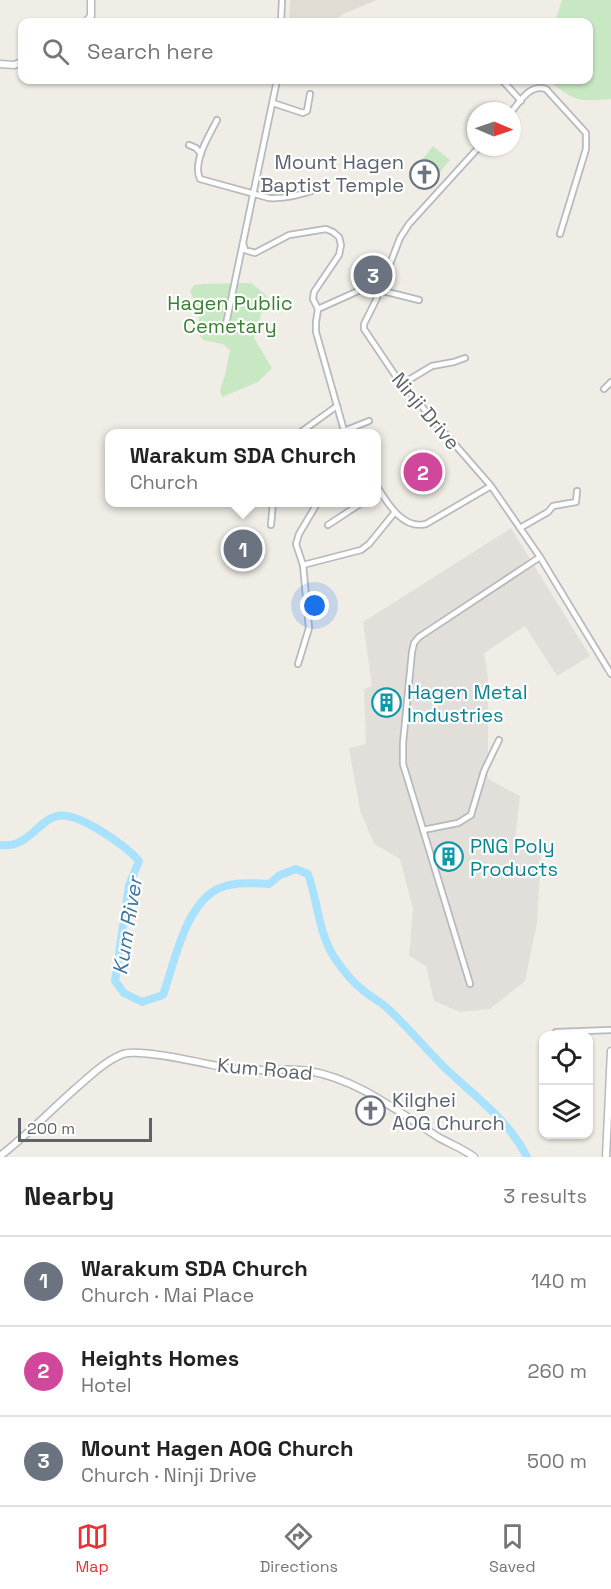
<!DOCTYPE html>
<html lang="en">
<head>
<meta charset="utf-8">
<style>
  :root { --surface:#fff; --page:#f2f2f2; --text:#222; --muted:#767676; --line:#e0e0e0; --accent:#eb3136 }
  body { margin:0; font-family:"Space Grotesk",sans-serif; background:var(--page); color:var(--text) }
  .controls { position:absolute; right:18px; bottom:18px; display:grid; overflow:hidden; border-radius:12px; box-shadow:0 2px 4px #0004 }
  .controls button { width:54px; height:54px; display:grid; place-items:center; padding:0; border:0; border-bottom:2px solid var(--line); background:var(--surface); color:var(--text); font:30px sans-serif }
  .compass { position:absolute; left:467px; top:102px; width:54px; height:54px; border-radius:50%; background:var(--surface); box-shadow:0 2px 4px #0004; rotate:92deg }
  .scale { position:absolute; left:18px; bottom:15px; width:134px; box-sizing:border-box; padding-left:6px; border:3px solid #5e6367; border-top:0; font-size:16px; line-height:21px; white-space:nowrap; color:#5e6367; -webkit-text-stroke:4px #fff; paint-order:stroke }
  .you { position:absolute; left:315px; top:606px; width:21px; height:21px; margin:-15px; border:4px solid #fff; border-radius:50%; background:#1a73e8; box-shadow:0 0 0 9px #1a73e833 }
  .badge { display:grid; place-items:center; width:39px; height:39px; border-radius:50%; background:var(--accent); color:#fff; font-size:20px; font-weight:700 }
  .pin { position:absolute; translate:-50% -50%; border:3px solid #fff; box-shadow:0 2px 6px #0006 }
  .popup { position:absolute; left:105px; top:429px; width:276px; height:78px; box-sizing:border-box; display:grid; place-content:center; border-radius:12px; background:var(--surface); filter:drop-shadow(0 2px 4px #0005); font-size:20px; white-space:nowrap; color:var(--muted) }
  .popup b { font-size:22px; color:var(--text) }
  .popup::after { content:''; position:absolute; left:50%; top:100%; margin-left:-12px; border:12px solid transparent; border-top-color:var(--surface) }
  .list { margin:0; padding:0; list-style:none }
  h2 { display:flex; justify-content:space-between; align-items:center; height:78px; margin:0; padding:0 24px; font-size:26px }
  h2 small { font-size:20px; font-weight:400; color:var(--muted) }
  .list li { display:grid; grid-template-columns:39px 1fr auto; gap:18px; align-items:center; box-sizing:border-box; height:90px; padding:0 24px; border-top:2px solid var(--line) }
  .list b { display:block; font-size:22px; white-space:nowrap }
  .list p { margin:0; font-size:20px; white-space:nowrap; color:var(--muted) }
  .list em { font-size:20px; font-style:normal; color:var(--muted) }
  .icon { flex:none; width:33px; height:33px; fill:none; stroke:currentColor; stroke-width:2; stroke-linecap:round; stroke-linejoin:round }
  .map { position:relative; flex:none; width:611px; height:1157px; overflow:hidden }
  .search { position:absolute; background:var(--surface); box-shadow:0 2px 4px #0004; left:18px; right:18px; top:18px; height:66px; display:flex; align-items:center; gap:15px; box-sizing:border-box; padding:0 21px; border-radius:12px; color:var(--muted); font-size:22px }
  .sheet { height:348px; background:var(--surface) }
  nav { display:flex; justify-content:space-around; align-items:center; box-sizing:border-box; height:84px; border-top:2px solid var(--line); background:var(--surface); font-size:16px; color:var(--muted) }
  nav a { display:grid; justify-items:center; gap:3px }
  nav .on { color:var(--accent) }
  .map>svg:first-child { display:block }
</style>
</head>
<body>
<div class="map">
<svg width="611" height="1157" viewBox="0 0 611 1157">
  <rect width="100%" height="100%" fill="#f0ede6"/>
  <path fill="#e2dfdb" d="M 511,528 L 590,656 L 557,676 L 525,626 L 484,653 L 488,677 L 488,779 L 520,796 L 514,849 L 541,849 L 540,875 L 537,923 L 525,981 L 490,1009 L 460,1012 L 434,1001 L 426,966 L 409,956 L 413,909 L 400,859 L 374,844 L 360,810 L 349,748 L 366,744 L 364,689 L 372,686 L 363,622 Z"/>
  <path fill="#e0dcd4" d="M 290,0 L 377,0 L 343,14 L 331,22 L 289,22 Z"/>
  <g fill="#c7e8c3">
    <path d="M 562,0 L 611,0 L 611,99 C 576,102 575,101 548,80 L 588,80 L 588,22 L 555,22 Z"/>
    <path d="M 433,146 L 450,160 L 438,175 L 421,161 Z"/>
    <path d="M 251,283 L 267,296 L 254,338 L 272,368 L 258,382 L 222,397 L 220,390 L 225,375 L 230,350 L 223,344 L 203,340 L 199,334 L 199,312 L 190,291 L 194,285 L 202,284 Z"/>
  </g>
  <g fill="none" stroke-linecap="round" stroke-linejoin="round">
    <path stroke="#a8e2ff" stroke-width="8" d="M 0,845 C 28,849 38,820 57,816 C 78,811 126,846 139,861 L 129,885 L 115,981 L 124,993 L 142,1002 L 163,995 C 174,964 184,910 214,891 C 230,881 252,883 269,884 L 280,875 L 296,869 L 308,874 C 318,902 318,931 334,957 C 342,969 352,982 364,991 C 371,997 379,1001 386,1007 C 407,1026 424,1047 444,1067 C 473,1095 508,1119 527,1157"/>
    <defs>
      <g id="minor">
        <path d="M 281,22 L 282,0"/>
        <path d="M 502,80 L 521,101"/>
        <path d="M 273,103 L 303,113 L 307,111 L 310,94"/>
        <path d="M 512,111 C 521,100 530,84 546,89 L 586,133 L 586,149 L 560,234"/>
        <path d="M 217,120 C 209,136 192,162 200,179 L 269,198 C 286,199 301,195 317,189"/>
        <path d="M 189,145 L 196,148 L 201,154"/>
        <path d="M 479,147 L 409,224 L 400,238 L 388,269 L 377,289 L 377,298 L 364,324 L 364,329 L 397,378 L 491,486 L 540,557 L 611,674"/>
        <path d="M 243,243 L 245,250 L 255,253 L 289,235 L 326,229 L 333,232 L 339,237 L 341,245 L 339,255 L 314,292 L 313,299 L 318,309 L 367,287 L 419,300"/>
        <path d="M 318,309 L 316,322 L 316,332 L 345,434"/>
        <path d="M 226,324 L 277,80"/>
        <path d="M 402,384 L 432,366 L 454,362 L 465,358"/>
        <path d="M 604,389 L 611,382"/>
        <path d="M 344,431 L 369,421"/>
        <path d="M 298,434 L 337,406"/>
        <path d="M 376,485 C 387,502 402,530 426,524 L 491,486"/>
        <path d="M 271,525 L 273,502"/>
        <path d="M 328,525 L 363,502"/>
        <path d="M 520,528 L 548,512 L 553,506 L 576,502 L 577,491"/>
        <path d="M 303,565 L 361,550 L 369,544 L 395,512"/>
        <path d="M 298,664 L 309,628 L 303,565 L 296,544 L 299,534 L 318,502"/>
        <path d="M 423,830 L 458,823 L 471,815 L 484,771 L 499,740"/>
        <path d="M 470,984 L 403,764 L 403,743 L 412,652 L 414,643 L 419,637 L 540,557"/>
        <path d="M 556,1032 L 611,1030"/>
      </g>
      <g id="tertiary">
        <path d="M 86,22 L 91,16 L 91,0"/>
        <path d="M 0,64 L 14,65 L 22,62"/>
        <path d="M 0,1156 C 26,1136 50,1111 75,1089 C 89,1077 105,1061 123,1054 C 140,1048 206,1064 227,1068 C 253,1074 282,1066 309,1071 C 357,1079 397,1111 438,1137 C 450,1144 462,1148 474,1157"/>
        <path d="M 606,1157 L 611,1051"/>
      </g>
    </defs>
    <use href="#minor" stroke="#b7b9bd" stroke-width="8"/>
    <use href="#tertiary" stroke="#b7b9bd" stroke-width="9"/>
    <use href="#minor" stroke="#fff" stroke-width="4.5"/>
    <use href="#tertiary" stroke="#fff" stroke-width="6"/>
  </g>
  <defs>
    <symbol id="church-ring" viewBox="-11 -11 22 22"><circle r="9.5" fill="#fff" stroke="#6b7280" stroke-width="1.5"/><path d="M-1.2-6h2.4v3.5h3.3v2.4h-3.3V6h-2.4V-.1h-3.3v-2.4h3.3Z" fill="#6b7280"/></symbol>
    <symbol id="building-ring" viewBox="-11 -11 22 22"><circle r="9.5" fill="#fff" stroke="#0f9aa8" stroke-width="1.5"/><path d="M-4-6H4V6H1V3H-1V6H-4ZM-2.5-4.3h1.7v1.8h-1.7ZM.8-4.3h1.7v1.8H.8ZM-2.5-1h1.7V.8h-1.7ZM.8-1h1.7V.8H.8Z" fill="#0f9aa8"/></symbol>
  </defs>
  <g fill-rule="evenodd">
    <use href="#church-ring" x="408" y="158" width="33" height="33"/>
    <use href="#building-ring" x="370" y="686" width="33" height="33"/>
    <use href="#building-ring" x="432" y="840" width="33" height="33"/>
    <use href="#church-ring" x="354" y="1094" width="33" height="33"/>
  </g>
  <g text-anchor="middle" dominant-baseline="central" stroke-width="4.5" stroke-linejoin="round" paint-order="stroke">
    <g font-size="20" fill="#5b616d" stroke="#fff" text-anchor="end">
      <text x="404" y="162">Mount Hagen<tspan x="404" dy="23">Baptist Temple</tspan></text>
      <text x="392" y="1100" text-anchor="start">Kilghei<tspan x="392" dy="23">AOG Church</tspan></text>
    </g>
    <g font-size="20" fill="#388133" stroke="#fff">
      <text x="230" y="303">Hagen Public<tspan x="230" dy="23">Cemetary</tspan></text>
    </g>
    <g font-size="20" fill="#5e6367" stroke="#fff">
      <text transform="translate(426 411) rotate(50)">Ninji Drive</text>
      <text transform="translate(265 1069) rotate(5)">Kum Road</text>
    </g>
    <g font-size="20" fill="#0d838f" stroke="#fff" text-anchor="start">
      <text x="407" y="692">Hagen Metal<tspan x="407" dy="23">Industries</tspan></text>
      <text x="470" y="846">PNG Poly<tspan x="470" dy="23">Products</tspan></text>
    </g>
    <g font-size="21" font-style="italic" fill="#3c78a1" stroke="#fff">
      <text transform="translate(127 926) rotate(-81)">Kum River</text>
    </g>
  </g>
</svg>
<div class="controls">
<button><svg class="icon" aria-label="locate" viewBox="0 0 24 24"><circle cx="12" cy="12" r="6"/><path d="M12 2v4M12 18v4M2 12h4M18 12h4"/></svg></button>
<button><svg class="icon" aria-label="layers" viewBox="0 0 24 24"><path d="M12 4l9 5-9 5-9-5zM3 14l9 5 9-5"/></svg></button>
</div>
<svg class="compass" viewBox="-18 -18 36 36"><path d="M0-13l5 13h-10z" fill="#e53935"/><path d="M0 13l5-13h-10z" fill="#767676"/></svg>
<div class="scale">200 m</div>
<div class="you"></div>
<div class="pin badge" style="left:243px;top:549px;background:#6b7280">1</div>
<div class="popup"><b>Warakum SDA Church</b>Church</div>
<div class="pin badge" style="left:423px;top:472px;background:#d1479c">2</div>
<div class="pin badge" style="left:373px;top:275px;background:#6b7280">3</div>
<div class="search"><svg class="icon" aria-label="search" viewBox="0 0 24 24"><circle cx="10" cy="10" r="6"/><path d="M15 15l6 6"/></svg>Search here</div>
</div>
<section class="sheet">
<h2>Nearby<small>3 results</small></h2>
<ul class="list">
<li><span class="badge" style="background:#6b7280">1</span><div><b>Warakum SDA Church</b><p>Church · Mai Place</p></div><em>140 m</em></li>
<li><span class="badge" style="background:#d1479c">2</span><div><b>Heights Homes</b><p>Hotel</p></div><em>260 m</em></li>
<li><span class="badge" style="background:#6b7280">3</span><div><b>Mount Hagen AOG Church</b><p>Church · Ninji Drive</p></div><em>500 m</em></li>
</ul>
</section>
<nav>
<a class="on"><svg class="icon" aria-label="map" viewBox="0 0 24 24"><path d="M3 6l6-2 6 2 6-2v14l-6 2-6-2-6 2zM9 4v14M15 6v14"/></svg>Map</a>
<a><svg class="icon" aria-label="directions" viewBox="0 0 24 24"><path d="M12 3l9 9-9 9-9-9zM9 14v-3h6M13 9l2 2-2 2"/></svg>Directions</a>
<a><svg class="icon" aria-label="saved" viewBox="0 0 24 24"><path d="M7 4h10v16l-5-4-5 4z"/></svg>Saved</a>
</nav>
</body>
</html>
